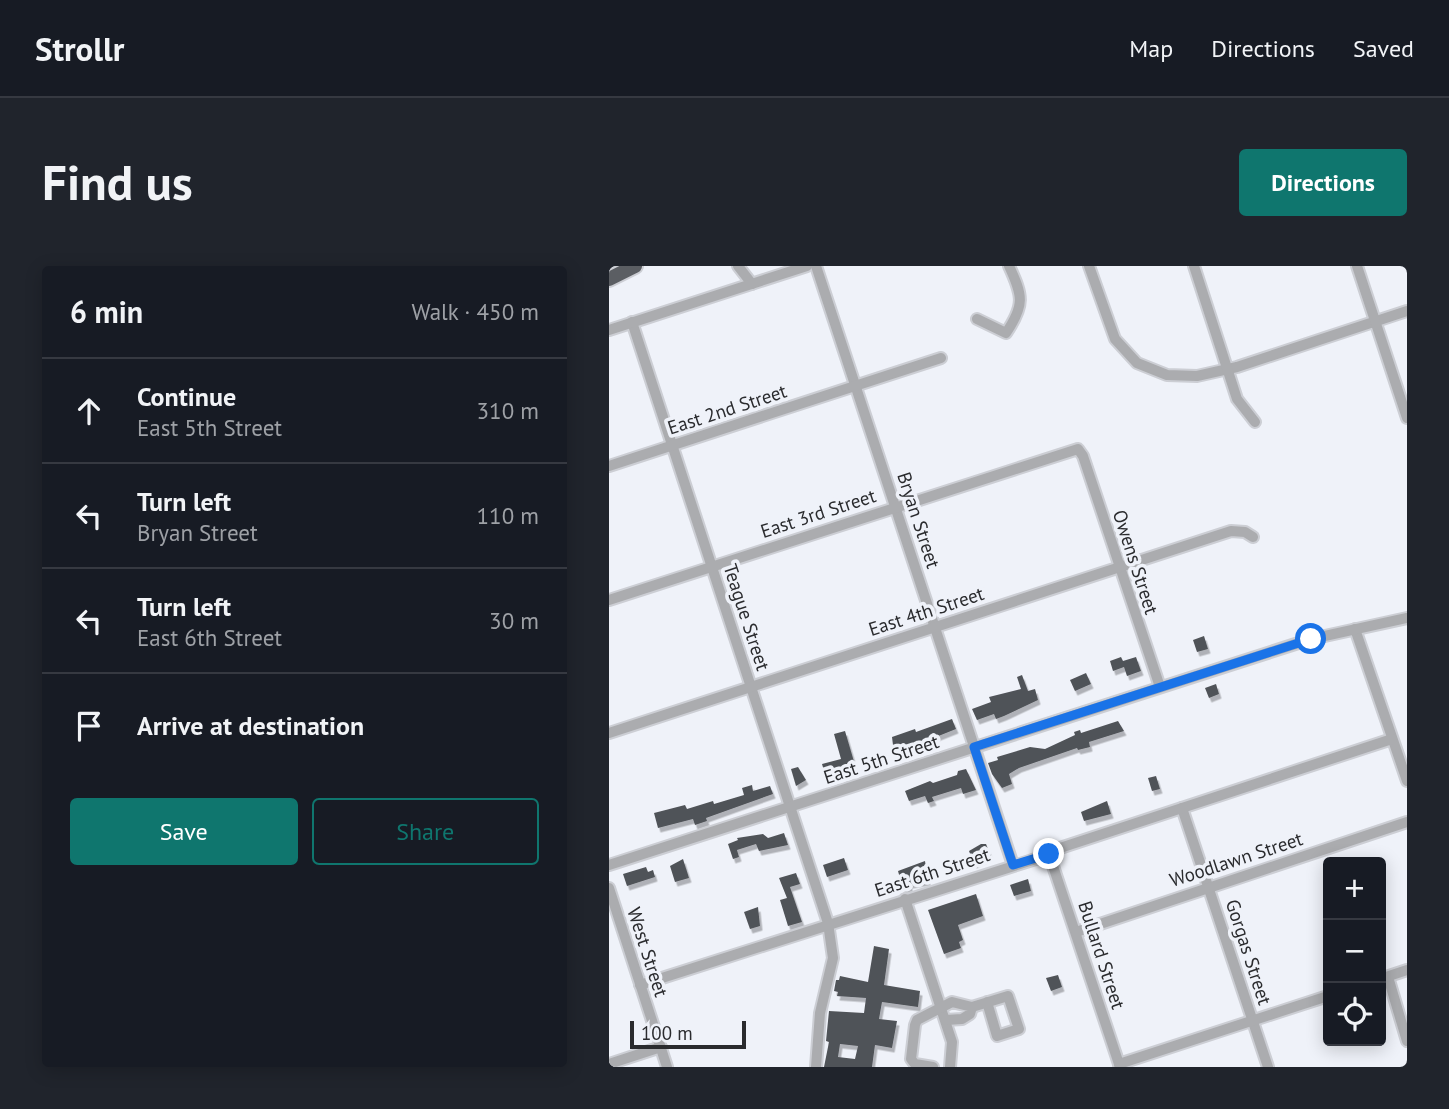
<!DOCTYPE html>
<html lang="en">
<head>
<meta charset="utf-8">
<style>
  :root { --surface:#171b24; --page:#20242c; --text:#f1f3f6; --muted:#9ea1a6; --line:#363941; --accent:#0f766e }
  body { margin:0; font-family:"PT Sans",sans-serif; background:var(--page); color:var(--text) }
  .controls { position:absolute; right:21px; bottom:21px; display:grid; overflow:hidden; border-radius:7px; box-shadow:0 4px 18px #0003 }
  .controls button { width:63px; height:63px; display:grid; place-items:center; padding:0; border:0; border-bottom:2px solid var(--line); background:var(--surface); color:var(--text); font:35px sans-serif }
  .scale { position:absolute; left:21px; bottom:18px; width:116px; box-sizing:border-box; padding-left:7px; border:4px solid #2a2b2e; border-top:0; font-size:19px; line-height:24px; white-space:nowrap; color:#2a2b2e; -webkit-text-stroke:5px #eff2f9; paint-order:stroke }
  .stop { position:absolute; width:21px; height:21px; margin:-16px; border:5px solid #1a73e8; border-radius:50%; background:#fff }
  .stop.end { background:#1a73e8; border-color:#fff; box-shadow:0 2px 7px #0008 }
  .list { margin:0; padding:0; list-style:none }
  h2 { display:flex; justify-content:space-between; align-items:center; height:91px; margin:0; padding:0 28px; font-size:30px }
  h2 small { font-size:23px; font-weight:400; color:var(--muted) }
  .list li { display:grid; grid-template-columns:46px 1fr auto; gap:21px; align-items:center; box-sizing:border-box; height:105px; padding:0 28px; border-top:2px solid var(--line) }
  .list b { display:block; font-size:26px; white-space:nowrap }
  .list p { margin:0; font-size:23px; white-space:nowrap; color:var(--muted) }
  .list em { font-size:23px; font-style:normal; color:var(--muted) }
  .actions { display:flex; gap:14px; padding:21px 28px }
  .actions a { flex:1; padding:16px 0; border:2px solid var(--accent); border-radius:7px; text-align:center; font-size:24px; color:var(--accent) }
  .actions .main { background:var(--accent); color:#fff }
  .icon { flex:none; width:38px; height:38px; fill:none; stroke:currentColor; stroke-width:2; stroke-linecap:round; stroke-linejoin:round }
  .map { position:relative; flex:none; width:798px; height:801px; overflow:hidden; border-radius:7px }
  header { display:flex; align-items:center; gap:42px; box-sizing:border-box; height:98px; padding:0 35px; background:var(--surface); border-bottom:2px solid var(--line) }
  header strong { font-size:33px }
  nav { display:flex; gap:38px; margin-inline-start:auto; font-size:24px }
  .intro { display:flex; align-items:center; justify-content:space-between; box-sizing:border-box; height:168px; padding:0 42px }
  h1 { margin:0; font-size:49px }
  .button { padding:18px 32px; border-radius:7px; background:var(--accent); color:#fff; font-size:24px; font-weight:700 }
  main { display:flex; gap:42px; padding:0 42px }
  aside { flex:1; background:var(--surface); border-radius:7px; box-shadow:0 4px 18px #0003 }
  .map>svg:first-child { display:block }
</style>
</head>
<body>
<header>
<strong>Strollr</strong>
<nav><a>Map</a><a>Directions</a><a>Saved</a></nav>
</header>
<div class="intro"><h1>Find us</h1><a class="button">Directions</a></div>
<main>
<aside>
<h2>6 min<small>Walk · 450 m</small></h2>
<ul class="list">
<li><svg class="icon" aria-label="ahead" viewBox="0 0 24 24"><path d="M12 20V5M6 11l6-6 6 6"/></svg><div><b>Continue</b><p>East 5th Street</p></div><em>310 m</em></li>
<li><svg class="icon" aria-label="left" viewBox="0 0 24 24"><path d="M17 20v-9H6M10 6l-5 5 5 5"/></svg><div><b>Turn left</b><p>Bryan Street</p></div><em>110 m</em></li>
<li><svg class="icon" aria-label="left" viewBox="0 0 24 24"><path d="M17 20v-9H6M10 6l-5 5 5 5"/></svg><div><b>Turn left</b><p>East 6th Street</p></div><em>30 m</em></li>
<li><svg class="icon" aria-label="arrive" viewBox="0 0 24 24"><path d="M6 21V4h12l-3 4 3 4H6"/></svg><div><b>Arrive at destination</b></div></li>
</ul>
<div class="actions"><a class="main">Save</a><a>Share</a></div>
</aside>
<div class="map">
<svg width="798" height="801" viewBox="0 0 798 801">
  <defs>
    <filter id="shadow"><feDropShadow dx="2.5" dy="4.5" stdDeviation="0" flood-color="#0004"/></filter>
  </defs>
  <rect width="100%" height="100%" fill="#eff2f9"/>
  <g fill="#505358" fill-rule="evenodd" filter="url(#shadow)">
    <path d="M 595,370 L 599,383 L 588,386 L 584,374 Z"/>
    <path d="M 512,391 L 514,395 L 527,391 L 532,405 L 518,410 L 515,401 L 504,405 L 501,395 Z"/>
    <path d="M 477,407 L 482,418 L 466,425 L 461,414 Z"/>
    <path d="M 413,409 L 419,425 L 426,423 L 429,434 L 395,450 L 387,453 L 385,448 L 368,454 L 363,443 L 382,436 L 380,431 L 412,423 L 408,411 Z"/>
    <path d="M 607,418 L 610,428 L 600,432 L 596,422 Z"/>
    <path d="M 343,453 L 347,463 L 297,483 L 295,487 L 285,487 L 283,471 L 306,463 L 307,466 Z"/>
    <path d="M 509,455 L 515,465 L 480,476 L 481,481 L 469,484 L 468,482 L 410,502 L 400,508 L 403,518 L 393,522 L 383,508 L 379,497 L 389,494 L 388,491 L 421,481 L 436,483 L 466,469 L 465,466 L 471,464 L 472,467 Z"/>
    <path d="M 236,465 L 246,499 L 216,508 L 213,498 L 232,493 L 225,468 Z"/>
    <path d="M 189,501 L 197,514 L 187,520 L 182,503 Z"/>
    <path d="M 357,503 L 367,524 L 354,528 L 352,522 L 323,531 L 325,535 L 319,537 L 316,530 L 300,535 L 296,525 L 321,515 L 324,517 L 348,509 L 349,505 Z"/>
    <path d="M 547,510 L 551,523 L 543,525 L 539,512 Z"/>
    <path d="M 143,519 L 144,525 L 161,520 L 164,528 L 97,552 L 98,555 L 86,559 L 84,553 L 49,562 L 45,547 L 76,539 L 78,543 L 104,535 L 105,538 L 135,529 L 133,522 Z"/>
    <path d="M 498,535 L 502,548 L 475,555 L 472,546 Z"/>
    <path d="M 175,567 L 179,579 L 150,585 L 147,578 L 128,584 L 130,591 L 124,593 L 119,578 L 129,574 L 128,572 L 154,568 L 159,572 Z"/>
    <path d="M 372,578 L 377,578 L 382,590 L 365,598 L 360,585 Z"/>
    <path d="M 235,592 L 239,604 L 218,611 L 214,599 Z"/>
    <path d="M 74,593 L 80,612 L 66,616 L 61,600 Z"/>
    <path d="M 316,595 L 319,615 L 301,618 L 301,621 L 294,623 L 289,605 Z"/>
    <path d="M 37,601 L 39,606 L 44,604 L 46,611 L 18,620 L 14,608 Z"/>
    <path d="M 187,607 L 191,618 L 181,621 L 193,656 L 179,660 L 171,634 L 178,632 L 170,612 Z"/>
    <path d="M 419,613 L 422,625 L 405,630 L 401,619 Z"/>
    <path d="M 367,628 L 374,650 L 349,659 L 354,674 L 350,676 L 352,682 L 335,688 L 319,644 Z"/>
    <path d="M 149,641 L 151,660 L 141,663 L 135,646 Z"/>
    <path d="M 265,680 L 280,683 L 275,719 L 311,725 L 309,741 L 273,736 L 270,753 L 288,755 L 283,782 L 266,779 L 263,801 L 215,801 L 220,776 L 217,775 L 220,745 L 255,747 L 257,732 L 228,730 L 229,726 L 225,725 L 227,714 L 230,714 L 231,710 L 259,716 ZM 231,778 L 249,780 L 246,793 L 229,791 Z"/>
    <path d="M 449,709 L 453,721 L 442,725 L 437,712 Z"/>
  </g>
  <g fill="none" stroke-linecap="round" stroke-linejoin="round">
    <defs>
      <g id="minor">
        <path d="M 129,0 L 143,18"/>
        <path d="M 207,0 L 404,599"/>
        <path d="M 480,0 L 506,73 L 528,97 L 558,109 L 588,110 L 628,101 L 798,45"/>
        <path d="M 585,0 L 628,133 L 646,156"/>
        <path d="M 748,0 L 798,152"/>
        <path d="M 368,53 L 397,67 C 416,39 414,30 400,0"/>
        <path d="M 23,56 L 219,657 L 224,692 L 211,747 L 207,801"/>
        <path d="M 0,64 L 198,0"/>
        <path d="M 0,200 L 332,92"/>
        <path d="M 0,334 L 469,183 L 474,190 L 551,421"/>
        <path d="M 746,363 L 798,515"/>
        <path d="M 0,467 L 622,265 L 636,266 L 644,271"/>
        <path d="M 573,542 L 659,801"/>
        <path d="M 440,588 L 511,801"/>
        <path d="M 0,599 L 702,373 L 798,352"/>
        <path d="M 0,622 L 58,801"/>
        <path d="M 296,633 L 343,776 L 341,801"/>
        <path d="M 467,666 L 798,556"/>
        <path d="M 779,711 L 798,775"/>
        <path d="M 774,712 L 798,704"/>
        <path d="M 31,719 L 433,591 L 451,582 L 783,473"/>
        <path d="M 363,741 L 399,730 L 410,763 L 388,770 L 378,736"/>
        <path d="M 0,798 L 52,781"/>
        <path d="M 510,798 L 719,730"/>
        <path d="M 324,801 L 306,798 L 302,793 L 306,759 L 308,754 L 343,736 L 363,741 L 361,748 L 353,753 L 337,754"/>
      </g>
      <path id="highway" d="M 0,13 L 26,0"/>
    </defs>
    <use href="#minor" stroke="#ccced4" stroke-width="14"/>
    <use href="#highway" stroke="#ccced4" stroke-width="18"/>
    <use href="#minor" stroke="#abacaf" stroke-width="10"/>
    <use href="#highway" stroke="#5b5e63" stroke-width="14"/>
  </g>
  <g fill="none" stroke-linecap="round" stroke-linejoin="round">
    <path stroke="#1a73e8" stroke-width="9" d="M 440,588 L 404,599 L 365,481 L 702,373"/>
  </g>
  <g text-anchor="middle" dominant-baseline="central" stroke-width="7" stroke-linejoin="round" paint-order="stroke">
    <g font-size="19" fill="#2a2b2e" stroke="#eff2f9">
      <text transform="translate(118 143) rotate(-18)">East 2nd Street</text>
      <text transform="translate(209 247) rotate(-18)">East 3rd Street</text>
      <text transform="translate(310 254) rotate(72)">Bryan Street</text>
      <text transform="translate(527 296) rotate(72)">Owens Street</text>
      <text transform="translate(317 345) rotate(-18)">East 4th Street</text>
      <text transform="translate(138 351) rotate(72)">Teague Street</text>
      <text transform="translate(272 493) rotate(-18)">East 5th Street</text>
      <text transform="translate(627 593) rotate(-18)">Woodlawn Street</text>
      <text transform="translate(323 606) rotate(-18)">East 6th Street</text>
      <text transform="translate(39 686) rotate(72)">West Street</text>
      <text transform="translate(640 686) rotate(72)">Gorgas Street</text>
      <text transform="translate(493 689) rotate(72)">Bullard Street</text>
    </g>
  </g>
</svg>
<div class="controls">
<button>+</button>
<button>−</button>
<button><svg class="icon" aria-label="locate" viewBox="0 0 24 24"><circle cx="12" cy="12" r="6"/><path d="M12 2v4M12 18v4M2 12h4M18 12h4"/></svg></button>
</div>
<div class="scale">100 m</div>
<div class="stop" style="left:702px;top:373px"></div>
<div class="stop end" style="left:440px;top:588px"></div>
</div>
</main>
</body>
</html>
